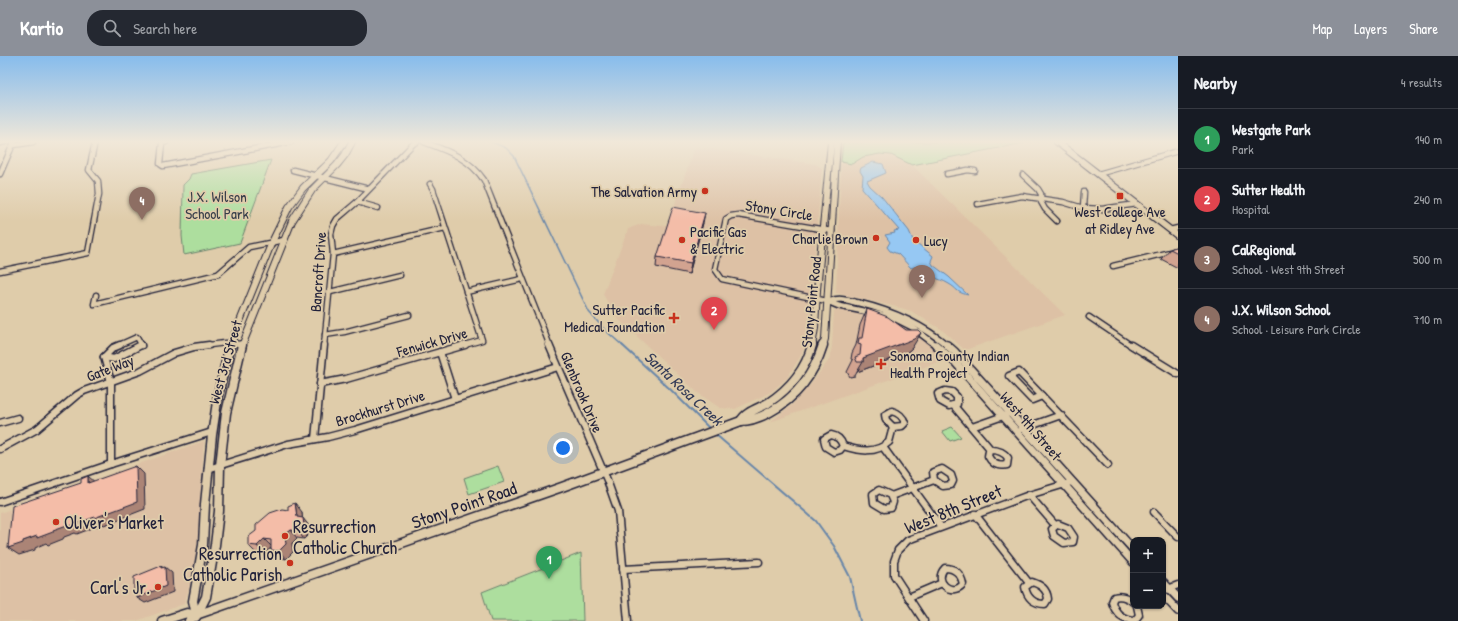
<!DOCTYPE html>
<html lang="en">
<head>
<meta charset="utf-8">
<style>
  :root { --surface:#171b24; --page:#242831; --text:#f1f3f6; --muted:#9ea1a6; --line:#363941; --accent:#8c9099 }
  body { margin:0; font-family:"Patrick Hand",sans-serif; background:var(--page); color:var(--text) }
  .controls { position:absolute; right:12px; bottom:12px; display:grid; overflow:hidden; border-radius:8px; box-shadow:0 1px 3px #0004 }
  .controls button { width:36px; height:36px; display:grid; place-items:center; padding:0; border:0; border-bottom:1px solid var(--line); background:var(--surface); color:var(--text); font:20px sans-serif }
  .you { position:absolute; left:563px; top:392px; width:14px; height:14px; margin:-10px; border:3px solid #fff; border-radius:50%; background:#1a73e8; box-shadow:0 0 0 6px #1a73e833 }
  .badge { display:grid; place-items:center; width:26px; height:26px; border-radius:50%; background:var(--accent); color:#fff; font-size:13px; font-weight:700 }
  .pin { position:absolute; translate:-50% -33px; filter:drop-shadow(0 1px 2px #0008) }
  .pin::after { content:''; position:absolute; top:21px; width:14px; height:12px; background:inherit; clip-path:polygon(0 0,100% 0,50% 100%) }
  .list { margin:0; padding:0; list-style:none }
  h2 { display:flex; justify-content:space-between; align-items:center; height:52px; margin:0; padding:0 16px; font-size:17px }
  h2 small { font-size:13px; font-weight:400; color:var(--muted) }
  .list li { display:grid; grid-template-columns:26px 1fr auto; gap:12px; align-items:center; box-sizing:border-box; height:60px; padding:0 16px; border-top:1px solid var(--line) }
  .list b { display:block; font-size:15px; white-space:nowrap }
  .list p { margin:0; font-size:13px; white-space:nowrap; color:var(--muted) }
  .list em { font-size:13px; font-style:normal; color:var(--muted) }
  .icon { flex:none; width:22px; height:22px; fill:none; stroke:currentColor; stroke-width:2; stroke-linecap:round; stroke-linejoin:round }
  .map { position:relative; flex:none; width:1178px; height:565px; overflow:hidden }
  header { display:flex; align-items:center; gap:24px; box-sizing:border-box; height:56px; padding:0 20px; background:var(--accent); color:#fff }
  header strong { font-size:19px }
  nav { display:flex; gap:22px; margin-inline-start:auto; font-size:14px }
  .search { width:280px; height:36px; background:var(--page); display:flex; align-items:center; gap:10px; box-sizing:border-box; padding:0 14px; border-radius:16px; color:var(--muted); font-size:15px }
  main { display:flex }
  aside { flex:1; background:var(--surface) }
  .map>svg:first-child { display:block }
</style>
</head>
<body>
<header>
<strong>Kartio</strong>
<div class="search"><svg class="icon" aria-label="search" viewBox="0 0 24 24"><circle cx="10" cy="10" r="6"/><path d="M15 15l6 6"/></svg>Search here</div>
<nav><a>Map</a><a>Layers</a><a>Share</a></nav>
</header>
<main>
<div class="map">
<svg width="1178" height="565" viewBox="0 0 1178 565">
  <rect width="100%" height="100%" fill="#dfccaa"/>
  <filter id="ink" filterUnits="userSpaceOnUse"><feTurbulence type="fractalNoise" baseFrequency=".025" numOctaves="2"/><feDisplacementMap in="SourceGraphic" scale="8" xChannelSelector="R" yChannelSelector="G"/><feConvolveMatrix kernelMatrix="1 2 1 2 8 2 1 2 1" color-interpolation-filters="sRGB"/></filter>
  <g filter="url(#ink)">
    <g fill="#ddc1a5">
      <path d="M 697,91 L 816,108 L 822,112 L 808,283 L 800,301 L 787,322 L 771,336 L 735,353 L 720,352 L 698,337 L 615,260 L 603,238 L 628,173 L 641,168 L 662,170 L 668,168 L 694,93 Z"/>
      <path d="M 877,98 L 891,99 L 912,109 L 1065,259 L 965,294 L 941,273 L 911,255 L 901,252 L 836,237 L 841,106 L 852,108 L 865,100 Z"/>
      <path d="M 836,253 L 879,261 L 912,275 L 924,282 L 943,299 L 944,304 L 770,366 L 792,349 L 811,328 L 829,304 L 832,291 L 834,255 Z"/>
      <path d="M 204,385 L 197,489 L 190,529 L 184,548 L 136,565 L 0,565 L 0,457 Z"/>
    </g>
    <g fill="#adde9e" stroke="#68806c">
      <path d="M 843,86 L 1022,86 L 1024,87 L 912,109 L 891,99 L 880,98 L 863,101 L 852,108 L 841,106 Z"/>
      <path d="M 271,104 L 240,187 L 184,199 L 182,180 L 183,129 L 189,123 L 191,118 Z"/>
      <path d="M 952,371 L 961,381 L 950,385 L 942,375 Z"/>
      <path d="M 498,410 L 504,426 L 469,438 L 464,422 Z"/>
      <path d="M 581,497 L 583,565 L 491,565 L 482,536 Z"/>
    </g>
    <path fill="#96c8f3" stroke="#6886a9" d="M 873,106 L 883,108 L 886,117 L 867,125 L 870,130 L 882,141 L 909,175 L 913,184 L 933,200 L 931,205 L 933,209 L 949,221 L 968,239 C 955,236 958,233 949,228 C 938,221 924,221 915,211 L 911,212 L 898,198 L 890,195 L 887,191 L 890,186 L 885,179 L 895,177 L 894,175 L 899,174 L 862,132 L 863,120 L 860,115 L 861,112 Z"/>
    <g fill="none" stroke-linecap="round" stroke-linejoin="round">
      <path stroke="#6886a9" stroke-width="1.5" d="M 492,86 L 506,92 L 514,100 L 589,256 L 605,274 L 623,290"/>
      <g stroke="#6886a9" stroke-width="2">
        <path d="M 622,289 L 671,334 L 711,374"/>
        <path d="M 715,378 L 816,465 L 834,490 L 850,521 L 860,565"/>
      </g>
      <defs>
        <g id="minor-far1">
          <path d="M 166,86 L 162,87 L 160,108 L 163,110 L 291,86"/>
          <path d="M 424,86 C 448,95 469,102 484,124 L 550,290"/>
          <path d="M 0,87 L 5,86"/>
          <path d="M 14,89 L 33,86"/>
          <path d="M 293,114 L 369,133"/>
          <path d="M 0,118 L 14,86"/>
          <path d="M 947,118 L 968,114 L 975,115"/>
          <path d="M 1098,118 L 1178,95"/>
          <path d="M 1023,119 L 1038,133 L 1041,138 L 1041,146 L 1045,153 L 1057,165"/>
          <path d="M 430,128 L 433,133 L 482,284 L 461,290"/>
          <path d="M 357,146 L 378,152"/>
          <path d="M 978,148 L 1022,140 L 1063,146 L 1083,152 L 1102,153 L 1137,148"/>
          <path d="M 1083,152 L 1084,136"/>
          <path d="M 1170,174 L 1178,172"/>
          <path d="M 333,198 L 445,172"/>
          <path d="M 1113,210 L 1178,194"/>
          <path d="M 0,215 L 88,197 L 99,138 L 98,125 L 89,114 L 95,86"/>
          <path d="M 330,236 L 400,219"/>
          <path d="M 466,236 L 522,223"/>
          <path d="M 96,239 L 94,248 L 218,218 L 249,191 L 284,184"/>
          <path d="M 827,245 L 722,223 L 715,213 L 726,163 L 731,160 L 738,159 L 832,175"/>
          <path d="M 1089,261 L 1132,290"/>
          <path d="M 325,279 L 344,276 L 409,259"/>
          <path d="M 117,290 L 137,281 L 142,290"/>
          <path d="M 202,290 L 225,287 L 242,288"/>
          <path d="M 324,290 L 333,198 L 331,178 L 333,170 L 337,163 L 357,146 L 413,88 L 417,86"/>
        </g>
        <g id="minor">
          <path d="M 549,289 L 607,424 L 618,455 L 628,565"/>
          <path d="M 1131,289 L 1178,318"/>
          <path d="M 440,296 L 455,343"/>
          <path d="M 104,301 L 114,303 L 141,289"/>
          <path d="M 104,301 L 111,326 L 111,408"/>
          <path d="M 104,301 L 113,292 L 120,289"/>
          <path d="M 1019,316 L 1042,340 L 1032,344 L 1009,320 Z"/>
          <path d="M 320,328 L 346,323 L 465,289"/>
          <path d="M 945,335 L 952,336 L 957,341 L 957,348 L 949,350 L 940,345 L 938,338 Z"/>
          <path d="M 1042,340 L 1108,409"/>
          <path d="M 954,350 L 991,394"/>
          <path d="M 892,355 C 899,357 903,360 905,367 L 902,370 L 893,371 L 886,364 L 885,359 Z"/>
          <path d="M 0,367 L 18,362"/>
          <path d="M 972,371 L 1006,359"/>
          <path d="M 1022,373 L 1061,359"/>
          <path d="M 831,379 C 837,380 841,383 843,390 L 840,394 L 834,396 L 826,391 L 824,383 Z"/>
          <path d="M 315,383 L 324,289"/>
          <path d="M 843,390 C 859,395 876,398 889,386 L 893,371"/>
          <path d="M 883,391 L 941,471"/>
          <path d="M 0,393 L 37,373 L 77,339 L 84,335 L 140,315 L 174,297 L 194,291 L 209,289"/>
          <path d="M 991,394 C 998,394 1004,396 1008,402 L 1007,409 C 998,411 992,408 988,400 L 989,395 Z"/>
          <path d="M 208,413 L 288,388 L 328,381 L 355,374 L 558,311"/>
          <path d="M 942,413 L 951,419 L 953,425 L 951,429 L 943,430 L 934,424 L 933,416 Z"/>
          <path d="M 879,434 L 890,439 L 893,446 L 891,452 L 884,453 L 874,447 L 873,438 Z"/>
          <path d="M 1029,439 L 1055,469"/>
          <path d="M 891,440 L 934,424"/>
          <path d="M 0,446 L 111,408 L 212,376"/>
          <path d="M 1154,456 L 1178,481"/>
          <path d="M 975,458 L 1029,527"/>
          <path d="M 1058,468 L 1068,472 L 1074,481 L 1073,486 L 1064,487 L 1054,480 L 1052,473 Z"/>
          <path d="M 945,512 C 955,512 961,518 963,528 C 952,542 932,525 945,512 Z"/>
          <path d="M 623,513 L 759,506"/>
          <path d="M 1032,526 C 1041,529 1047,533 1048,543 L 1045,548 C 1034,548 1027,542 1025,531 Z"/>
          <path d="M 1163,535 L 1178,529"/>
          <path d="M 909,541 L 942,527"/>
          <path d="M 1133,546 C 1127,541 1121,539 1114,541 L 1112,546 C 1115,557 1123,564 1135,564 L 1139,559 L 1137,550"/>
          <path d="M 924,565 L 894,519 L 894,505 L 898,494 L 908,484 L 1029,439 L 1072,426"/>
        </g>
        <g id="tertiary-far1">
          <path d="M 827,245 L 839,250 L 892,261 L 912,271 L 937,290"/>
          <path d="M 831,245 C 840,241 849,245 859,247 C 892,255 922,268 948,290"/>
        </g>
        <g id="tertiary">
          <path d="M 936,289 L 955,306 L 1133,506"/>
          <path d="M 947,289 L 955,296 L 1133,493"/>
          <path d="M 1163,526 L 1178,542"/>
          <path d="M 1163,539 L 1178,555"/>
        </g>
        <g id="secondary-far1">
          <path d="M 1057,86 L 1178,180"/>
          <path d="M 230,290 L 272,186 L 289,151 L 303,132 L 331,105 L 344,86"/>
          <path d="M 242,290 L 292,165 L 312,134 L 337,109 L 345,99 L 352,86"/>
          <path d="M 812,290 L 815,272 L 817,234 L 831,86"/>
          <path d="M 823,290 L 825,283 L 837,86"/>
        </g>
        <g id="secondary">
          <path d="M 812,289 C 806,313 789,333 768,347 C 760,352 745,356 741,365 C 752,365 761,361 770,356 C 797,341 814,318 823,289"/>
          <path d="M 196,559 L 193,545 L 203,489 L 205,448 L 212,379 L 218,339 L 230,289"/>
          <path d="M 196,561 L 206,541 L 215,489 L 219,455 L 220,410 L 226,357 L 242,289"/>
          <path d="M 162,565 L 187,557 L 196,559"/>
          <path d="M 189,565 L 196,559 L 562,431 L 741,365"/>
        </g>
      </defs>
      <use href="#minor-far1" stroke="#22223b" stroke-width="7"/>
      <use href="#minor" stroke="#22223b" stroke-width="9"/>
      <use href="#tertiary-far1" stroke="#22223b" stroke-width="8"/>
      <use href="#tertiary" stroke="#22223b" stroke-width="10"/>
      <use href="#secondary-far1" stroke="#22223b" stroke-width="8"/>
      <use href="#secondary" stroke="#22223b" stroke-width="11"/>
      <use href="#minor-far1" stroke="#dfccaa" stroke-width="4.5"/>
      <use href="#minor" stroke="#dfccaa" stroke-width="6"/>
      <use href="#tertiary-far1" stroke="#dfccaa" stroke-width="5"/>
      <use href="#tertiary" stroke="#dfccaa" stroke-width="7"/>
      <use href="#secondary-far1" stroke="#dfccaa" stroke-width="6"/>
      <use href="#secondary" stroke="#dfccaa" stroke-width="8"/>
    </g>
    <g fill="#d2a390" stroke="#22223b">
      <path d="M 703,167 L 689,218 L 656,211 L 657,201 Z"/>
      <path d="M 1178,190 L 1178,212 L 1161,203 L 1170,193 Z"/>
      <path d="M 867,253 L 906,274 L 912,292 L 905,298 L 857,316 L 855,320 L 850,321 L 847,316 L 853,304 L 851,303 L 852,297 L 856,289 L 860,269 Z"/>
      <path d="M 288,454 L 302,456 L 302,462 L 309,470 L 310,477 L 304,483 L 297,482 L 292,487 L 293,496 L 286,503 L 279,501 L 271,494 L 271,491 L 264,498 L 256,497 L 248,489 Z"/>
    </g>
    <g fill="#ab8476" stroke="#22223b">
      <path d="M 705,157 L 703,167 L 689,218 L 691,207 Z"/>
      <path d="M 921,277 L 912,292 L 905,298 L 857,316 L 863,306 L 863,302 Z"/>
      <path d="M 136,410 L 144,418 L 145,453 L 104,469 L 103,468 L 77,478 L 75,477 L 64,481 L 63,483 L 48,489 L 46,487 L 35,492 L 35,494 L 19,499 L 8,492 L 23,485 L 53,474 Z"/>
      <path d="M 88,420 L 97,428 L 88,427 Z"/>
      <path d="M 295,447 L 302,456 L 303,469 L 297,461 Z"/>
      <path d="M 303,462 L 309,470 L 310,477 L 304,483 L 297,475 Z"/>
      <path d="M 291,474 L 297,482 L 292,487 L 293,496 L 286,503 L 279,495 L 285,479 Z"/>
      <path d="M 264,483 L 272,491 L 264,498 L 257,490 Z"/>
      <path d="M 161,510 L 165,513 L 165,511 L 172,517 L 173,536 L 145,547 L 137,542 L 142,540 L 134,535 L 161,512 Z"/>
    </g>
    <g fill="#f4bda8" stroke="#22223b">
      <path d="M 673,151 L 705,157 L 691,207 L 657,201 Z"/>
      <path d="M 1178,190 L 1178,197 L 1170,193 Z"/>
      <path d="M 867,253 L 888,261 L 906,274 L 918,274 L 921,277 L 914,283 L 863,302 L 863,306 L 857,306 L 855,301 L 860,299 L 861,289 L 858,288 L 859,282 L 862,282 Z"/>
      <path d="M 136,410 L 137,446 L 94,462 L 95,461 L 67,471 L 67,469 L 53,474 L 53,476 L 37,482 L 37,480 L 23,485 L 23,487 L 8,492 L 12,450 L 81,427 L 81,423 L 88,420 L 88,427 Z"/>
      <path d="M 295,447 L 297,461 L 303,462 L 304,469 L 297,475 L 291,474 L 285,479 L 286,488 L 279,495 L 271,494 L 271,484 L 264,483 L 257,490 L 248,489 L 248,481 L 256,475 L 256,469 L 270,457 L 282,453 L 288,454 L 288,450 Z"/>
      <path d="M 161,510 L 161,512 L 165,511 L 166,530 L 137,542 L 137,534 L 134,535 L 134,521 Z"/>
    </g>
  </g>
  <linearGradient id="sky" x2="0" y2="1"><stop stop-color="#87bcec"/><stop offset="0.52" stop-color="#f1e8d9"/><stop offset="1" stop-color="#f1e8d9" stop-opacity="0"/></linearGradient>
  <rect width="1178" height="165" fill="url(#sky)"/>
  <g fill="#c8321e" stroke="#dfccaa" stroke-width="1.5">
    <circle cx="705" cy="135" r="4"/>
    <rect x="1116" y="136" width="8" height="8" rx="2"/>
    <circle cx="876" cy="182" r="4"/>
    <circle cx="682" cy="184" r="4"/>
    <circle cx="916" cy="184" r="4"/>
    <path d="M672 256h4v4h4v4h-4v4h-4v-4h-4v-4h4z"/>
    <path d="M879 302h4v4h4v4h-4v4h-4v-4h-4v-4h4z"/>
    <circle cx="56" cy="466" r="4"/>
    <circle cx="285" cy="480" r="4"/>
    <circle cx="290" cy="507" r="4"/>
    <circle cx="158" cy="531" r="4"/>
  </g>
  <g text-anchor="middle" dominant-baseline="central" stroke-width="3.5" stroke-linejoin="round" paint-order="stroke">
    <g font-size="15" fill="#22223b" stroke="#dfccaa" text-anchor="end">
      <text x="697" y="135">The Salvation Army</text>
      <text x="1120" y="155" text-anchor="middle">West College Ave<tspan x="1120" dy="17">at Ridley Ave</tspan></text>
      <text x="690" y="175" text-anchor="start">Pacific Gas<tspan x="690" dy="17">&amp; Electric</tspan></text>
      <text x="868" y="182">Charlie Brown</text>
      <text x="924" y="184" text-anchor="start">Lucy</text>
      <text x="665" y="253">Sutter Pacific<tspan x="665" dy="17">Medical Foundation</tspan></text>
      <text x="890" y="299" text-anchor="start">Sonoma County Indian<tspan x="890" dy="17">Health Project</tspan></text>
    </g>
    <g font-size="15" fill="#373e4a" stroke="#dfccaa">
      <text x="217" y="140">J.X. Wilson<tspan x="217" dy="17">School Park</tspan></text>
    </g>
    <g font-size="15" fill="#22223b" stroke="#dfccaa">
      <text transform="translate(779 154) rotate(9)">Stony Circle</text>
      <text transform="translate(318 216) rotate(-86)">Bancroft Drive</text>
      <text transform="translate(811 246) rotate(-84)">Stony Point Road</text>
      <text transform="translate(432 286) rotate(-16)">Fenwick Drive</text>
      <text transform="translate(225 306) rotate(-74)">West 3rd Street</text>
      <text transform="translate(110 312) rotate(-21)">Gate Way</text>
      <text transform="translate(582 336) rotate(67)">Glenbrook Drive</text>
      <text transform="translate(380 352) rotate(-17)">Brockhurst Drive</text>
      <text transform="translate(1031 370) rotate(49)">West 9th Street</text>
    </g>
    <g font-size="16" font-style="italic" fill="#333b57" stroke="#dfccaa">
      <text transform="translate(684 332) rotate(43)">Santa Rosa Creek</text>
    </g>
    <g font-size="18" fill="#22223b" stroke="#dfccaa">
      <text transform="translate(464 449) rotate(-19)">Stony Point Road</text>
      <text transform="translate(953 453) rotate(-22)">West 8th Street</text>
    </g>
    <g font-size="18" fill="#22223b" stroke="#dfccaa" text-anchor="start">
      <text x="64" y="466">Oliver's Market</text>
      <text x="293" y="470">Resurrection<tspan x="293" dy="21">Catholic Church</tspan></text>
      <text x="282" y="497" text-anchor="end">Resurrection<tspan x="282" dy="21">Catholic Parish</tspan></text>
      <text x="150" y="531" text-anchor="end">Carl's Jr.</text>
    </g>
  </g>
</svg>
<div class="controls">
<button>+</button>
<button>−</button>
</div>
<div class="you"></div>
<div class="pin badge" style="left:549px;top:523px;background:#2e9e5b">1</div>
<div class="pin badge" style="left:714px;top:274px;background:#e0444e">2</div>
<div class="pin badge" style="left:922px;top:242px;background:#8d6e63">3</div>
<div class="pin badge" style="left:142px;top:164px;background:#8d6e63">4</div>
</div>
<aside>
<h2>Nearby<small>4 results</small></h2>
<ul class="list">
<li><span class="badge" style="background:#2e9e5b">1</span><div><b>Westgate Park</b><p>Park</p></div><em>140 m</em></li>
<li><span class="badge" style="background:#e0444e">2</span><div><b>Sutter Health</b><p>Hospital</p></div><em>240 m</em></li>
<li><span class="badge" style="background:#8d6e63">3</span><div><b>CalRegional</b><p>School · West 9th Street</p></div><em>500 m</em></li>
<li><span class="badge" style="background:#8d6e63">4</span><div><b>J.X. Wilson School</b><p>School · Leisure Park Circle</p></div><em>710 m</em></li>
</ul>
</aside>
</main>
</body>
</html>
